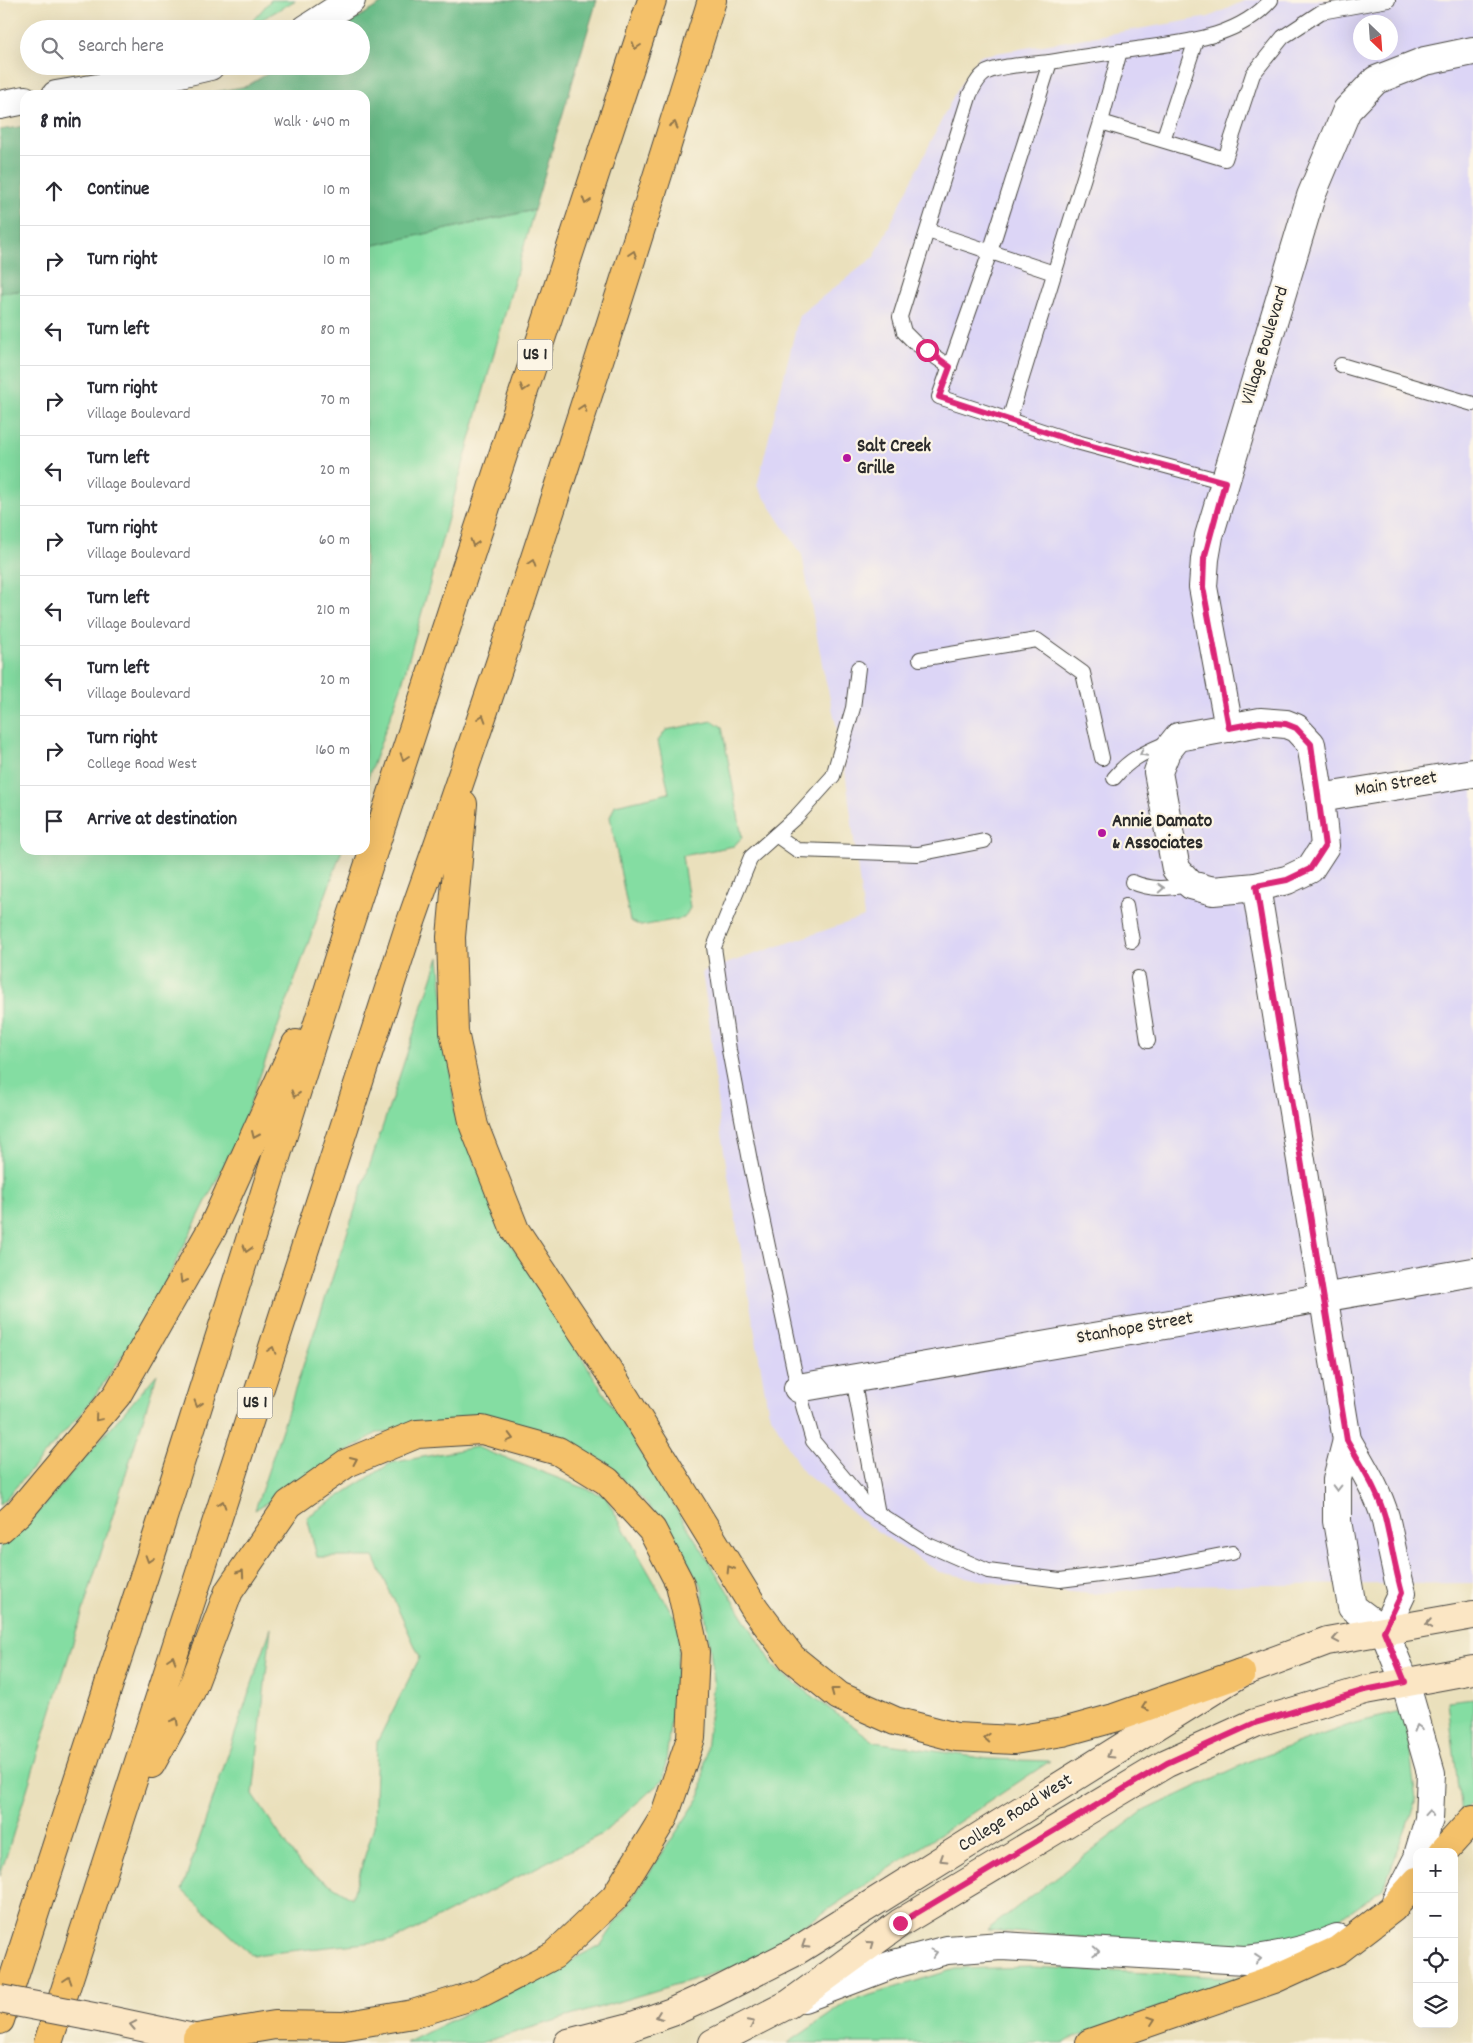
<!DOCTYPE html>
<html lang="en">
<head>
<meta charset="utf-8">
<style>
  :root { --surface:#fff; --page:#f7f7f7; --text:#2b2b33; --muted:#7c7c81; --line:#e1e1e2 }
  body { margin:0; font-family:Dekko,sans-serif; background:var(--page); color:var(--text) }
  .controls { position:absolute; right:15px; bottom:15px; display:grid; overflow:hidden; border-radius:10px; box-shadow:0 5px 20px #0002 }
  .controls button { width:45px; height:45px; display:grid; place-items:center; padding:0; border:0; border-bottom:1px solid var(--line); background:var(--surface); color:var(--text); font:25px sans-serif }
  .compass { position:absolute; left:1353px; top:15px; width:45px; height:45px; border-radius:50%; background:var(--surface); box-shadow:0 5px 20px #0002; rotate:155deg }
  .stop { position:absolute; width:15px; height:15px; margin:-11px; border:4px solid #db2777; border-radius:50%; background:#fff }
  .stop.end { background:#db2777; border-color:#fff; box-shadow:0 1px 5px #0008 }
  .list { margin:0; padding:0; list-style:none }
  h2 { display:flex; justify-content:space-between; align-items:center; height:65px; margin:0; padding:0 20px; font-size:21px }
  h2 small { font-size:16px; font-weight:400; color:var(--muted) }
  .list li { display:grid; grid-template-columns:32px 1fr auto; gap:15px; align-items:center; box-sizing:border-box; height:70px; padding:0 20px; border-top:1px solid var(--line) }
  .list b { display:block; font-size:19px; white-space:nowrap }
  .list p { margin:0; font-size:16px; white-space:nowrap; color:var(--muted) }
  .list em { font-size:16px; font-style:normal; color:var(--muted) }
  .icon { flex:none; width:28px; height:28px; fill:none; stroke:currentColor; stroke-width:2; stroke-linecap:round; stroke-linejoin:round }
  .map { position:relative; flex:none; width:1473px; height:2043px; overflow:hidden }
  .search { position:absolute; background:var(--surface); box-shadow:0 5px 20px #0002; left:20px; top:20px; width:350px; height:55px; display:flex; align-items:center; gap:12px; box-sizing:border-box; padding:0 18px; border-radius:28px; color:var(--muted); font-size:19px }
  .panel { position:absolute; background:var(--surface); box-shadow:0 5px 20px #0002; left:20px; top:90px; width:350px; height:765px; border-radius:15px }
  .map>svg:first-child { display:block }
</style>
</head>
<body>
<div class="map">
<svg width="1473" height="2043" viewBox="0 0 1473 2043">
  <rect width="100%" height="100%" fill="#fcf5e5"/>
  <filter id="ink" filterUnits="userSpaceOnUse"><feTurbulence type="fractalNoise" baseFrequency=".02" numOctaves="2"/><feDisplacementMap in="SourceGraphic" scale="10" xChannelSelector="R" yChannelSelector="G"/><feConvolveMatrix kernelMatrix="1 2 1 2 8 2 1 2 1" color-interpolation-filters="sRGB"/></filter>
  <filter id="wash" filterUnits="userSpaceOnUse"><feTurbulence type="fractalNoise" baseFrequency=".0096" numOctaves="4" result="noise"/><feDisplacementMap in="SourceGraphic" scale="20" xChannelSelector="R" yChannelSelector="G"/><feGaussianBlur stdDeviation="1.12" result="paint"/><feColorMatrix in="noise" values="0 0 0 0 0 0 0 0 0 0 0 0 0 0 0 0 0 1.4 0 .05"/><feComposite in="paint" operator="in"/></filter>
  <g filter="url(#wash)">
    <rect width="100%" height="100%" fill="#eae0bc"/>
    <path fill="#dcd5f6" fill-rule="evenodd" d="M 1246,0 L 1473,0 L 1473,1583 L 1167,1586 L 1093,1594 L 1018,1587 L 939,1572 L 868,1525 L 802,1471 L 768,1410 L 720,1128 L 709,1018 L 702,972 L 864,917 L 843,754 L 823,669 L 802,555 L 757,486 L 799,315 L 874,257 L 955,93 L 979,56 L 1209,17 ZM 1360,22 L 1390,22 L 1390,52 L 1360,52 Z"/>
    <g fill="#84dda2" stroke="#588466">
      <path d="M 271,0 L 296,0 L 245,29 Z"/>
      <path d="M 534,210 L 401,687 L 365,786 L 365,247 Z"/>
      <path d="M 25,290 L 25,850 L 342,850 L 237,1139 L 147,1320 L 89,1404 L 0,1505 L 0,293 Z"/>
      <path d="M 713,721 L 722,727 L 742,837 L 734,846 L 682,856 L 690,908 L 684,918 L 641,926 L 630,921 L 610,817 L 615,805 L 669,793 L 658,741 L 666,730 Z"/>
      <path d="M 439,957 L 455,1114 L 508,1239 L 776,1669 L 875,1742 L 988,1759 L 1050,1761 L 748,1963 L 480,2043 L 406,2043 L 601,1945 L 701,1795 L 714,1680 L 702,1588 L 665,1523 L 606,1462 L 516,1426 L 377,1433 L 255,1510 Z"/>
      <path d="M 157,1374 L 0,1876 L 0,1546 L 26,1526 Z"/>
      <path d="M 476,1447 L 605,1496 L 681,1629 L 664,1779 L 602,1834 L 394,1940 L 252,1955 L 182,1890 L 271,1628 L 253,1795 L 301,1866 L 352,1898 L 374,1826 L 377,1742 L 420,1657 L 374,1557 L 317,1557 L 307,1517 L 391,1463 Z"/>
      <path d="M 1473,1698 L 1473,1802 L 1461,1814 L 1448,1701 Z"/>
      <path d="M 1405,1711 L 1416,1800 L 1384,1888 L 1315,1936 L 1240,1950 L 987,1930 L 1142,1812 L 1259,1757 L 1355,1723 Z"/>
      <path d="M 1033,1967 L 1241,1978 L 1068,2040 L 1064,2043 L 788,2043 L 848,2002 L 955,1969 Z"/>
    </g>
    <g fill="#6bbc88" stroke="#4b745a">
      <path d="M 387,0 L 597,0 L 534,210 L 365,247 L 365,95 L 198,95 L 247,86 L 280,66 L 361,66 L 361,29 L 340,29 Z"/>
      <path d="M 25,126 L 25,290 L 0,293 L 0,130 Z"/>
    </g>
  </g>
  <g filter="url(#ink)">
    <g fill="none" stroke-linecap="round" stroke-linejoin="round">
      <defs>
        <g id="lane">
          <path d="M 1101,122 L 1120,51"/>
          <path d="M 1163,140 L 1196,40"/>
          <path d="M 928,231 L 1054,273"/>
          <path d="M 1341,365 L 1473,404"/>
          <path d="M 950,367 L 915,343 L 904,332 L 900,317 L 970,94 C 974,87 977,79 984,74 C 997,65 1033,64 1050,62"/>
          <path d="M 1009,420 L 1101,122 L 1225,159 L 1253,74 L 1283,37 L 1321,12 L 1388,0"/>
          <path d="M 1225,482 L 1073,441 L 939,397 L 990,252 L 1050,62 C 1079,57 1108,53 1137,49 C 1184,42 1238,38 1271,0"/>
          <path d="M 920,659 L 1037,640 L 1083,673 L 1102,758"/>
          <path d="M 858,668 L 853,708 L 833,776 L 797,816 L 751,857 L 714,947 L 729,1050 L 751,1166 L 798,1388 L 813,1441 L 868,1507 L 926,1544 L 988,1571 L 1060,1580 L 1155,1568 L 1232,1553"/>
          <path d="M 1114,778 C 1130,758 1146,752 1169,742"/>
          <path d="M 776,835 L 797,850 L 918,854 L 984,841"/>
          <path d="M 1132,882 C 1154,891 1168,888 1191,885"/>
          <path d="M 1126,906 L 1132,941"/>
          <path d="M 1138,978 L 1148,1041"/>
          <path d="M 853,1378 L 878,1514"/>
        </g>
        <g id="street">
          <path d="M 306,29 L 351,0"/>
          <path d="M 56,95 L 163,77 L 210,66"/>
          <path d="M 0,105 L 25,100"/>
          <path d="M 1260,722 L 1286,724 L 1296,728 L 1311,744 L 1320,798 L 1325,846 L 1310,869 L 1287,880 L 1256,887 L 1213,891 L 1191,885 L 1176,869 L 1158,772 L 1166,752 L 1178,737 Z"/>
          <path d="M 1229,728 L 1203,587 L 1205,559 L 1209,536 L 1311,196 L 1347,110 L 1376,80 L 1425,61 L 1473,51"/>
          <path d="M 1320,798 L 1473,773"/>
          <path d="M 1256,887 L 1347,1440 C 1361,1465 1377,1489 1385,1517 C 1391,1542 1395,1568 1402,1593 L 1384,1631"/>
          <path d="M 798,1388 L 1473,1272"/>
          <path d="M 1347,1440 L 1337,1479 L 1337,1521 L 1352,1607 L 1384,1631 L 1405,1682 L 1431,1773 L 1429,1819 L 1419,1852"/>
          <path d="M 1396,1901 L 1417,1860"/>
          <path d="M 804,1998 L 894,1964 L 947,1950 L 1001,1946 L 1245,1960 C 1278,1957 1306,1951 1337,1938"/>
        </g>
        <g id="secondary">
          <path d="M 104,2019 L 217,2043"/>
          <path d="M 568,2043 L 630,2027 L 672,2012 L 714,1993 L 793,1953 L 1241,1673 L 1327,1641 L 1473,1615"/>
          <path d="M 713,2043 L 789,2004 L 900,1923 L 1167,1763 L 1255,1723 L 1365,1690 L 1473,1670"/>
        </g>
        <g id="highway">
          <path d="M 463,804 L 451,937 L 454,1032 L 474,1126 L 515,1230 L 612,1376 L 755,1609 L 792,1658 L 839,1696 L 895,1721 L 956,1737 L 1014,1740 L 1063,1732 L 1114,1718 L 1241,1673"/>
          <path d="M 0,1529 L 19,1512 L 117,1395 L 213,1227 L 296,1044"/>
          <path d="M 151,1764 L 191,1691 L 229,1591 L 289,1504 L 347,1463 L 417,1434 L 482,1430 L 558,1451 L 607,1481 L 652,1530 L 680,1584 L 695,1652 L 691,1738 L 664,1817 L 615,1897 L 554,1955 L 481,1993 L 413,2014 L 343,2026 L 275,2025 L 197,2038"/>
          <path d="M 1443,1852 L 1473,1819"/>
          <path d="M 0,2020 L 159,1530 L 347,931 L 652,0"/>
          <path d="M 48,2043 L 408,930 C 517,623 616,311 712,0"/>
          <path d="M 1090,2043 L 1274,1979 L 1338,1950 L 1393,1908 L 1417,1881"/>
        </g>
      </defs>
      <use href="#lane" stroke="#484641" stroke-width="16"/>
      <use href="#street" stroke="#484641" stroke-width="30"/>
      <use href="#secondary" stroke="#484641" stroke-width="30"/>
      <use href="#highway" stroke="#484641" stroke-width="30"/>
      <use href="#lane" stroke="#fff" stroke-width="14"/>
      <use href="#street" stroke="#fff" stroke-width="28"/>
      <use href="#secondary" stroke="#fbe6c4" stroke-width="28"/>
      <use href="#highway" stroke="#f4c16b" stroke-width="28"/>
      <defs>
        <path id="secondary-bridge" d="M 0,1999 L 104,2019"/>
      </defs>
      <use href="#secondary-bridge" stroke="#484641" stroke-width="30" stroke-linecap="butt"/>
      <use href="#secondary-bridge" stroke="#fbe6c4" stroke-width="28"/>
    </g>
    <defs><path id="oneway-chevron" d="M-2-3.5L2.5 0L-2 3.5" fill="none" stroke-width="1.6" stroke-linecap="round" stroke-linejoin="round" transform="scale(1.25)"/></defs>
    <g stroke="#90764b">
      <use href="#oneway-chevron" transform="translate(636 46) rotate(108)"/>
      <use href="#oneway-chevron" transform="translate(674 125) rotate(-73)"/>
      <use href="#oneway-chevron" transform="translate(586 201) rotate(108)"/>
      <use href="#oneway-chevron" transform="translate(633 254) rotate(-72)"/>
      <use href="#oneway-chevron" transform="translate(524 388) rotate(108)"/>
      <use href="#oneway-chevron" transform="translate(583 408) rotate(-72)"/>
      <use href="#oneway-chevron" transform="translate(474 543) rotate(108)"/>
      <use href="#oneway-chevron" transform="translate(532 563) rotate(-72)"/>
      <use href="#oneway-chevron" transform="translate(482 718) rotate(-72)"/>
      <use href="#oneway-chevron" transform="translate(404 757) rotate(108)"/>
      <use href="#oneway-chevron" transform="translate(295 1094) rotate(107)"/>
      <use href="#oneway-chevron" transform="translate(255 1135) rotate(114)"/>
      <use href="#oneway-chevron" transform="translate(247 1249) rotate(107)"/>
      <use href="#oneway-chevron" transform="translate(183 1280) rotate(120)"/>
      <use href="#oneway-chevron" transform="translate(272 1350) rotate(-72)"/>
      <use href="#oneway-chevron" transform="translate(198 1404) rotate(107)"/>
      <use href="#oneway-chevron" transform="translate(98 1418) rotate(130)"/>
      <use href="#oneway-chevron" transform="translate(510 1438) rotate(15)"/>
      <use href="#oneway-chevron" transform="translate(354 1460) rotate(-24)"/>
      <use href="#oneway-chevron" transform="translate(222 1504) rotate(-72)"/>
      <use href="#oneway-chevron" transform="translate(149 1559) rotate(108)"/>
      <use href="#oneway-chevron" transform="translate(730 1569) rotate(-122)"/>
      <use href="#oneway-chevron" transform="translate(241 1573) rotate(-55)"/>
      <use href="#oneway-chevron" transform="translate(172 1659) rotate(-72)"/>
      <use href="#oneway-chevron" transform="translate(834 1691) rotate(-143)"/>
      <use href="#oneway-chevron" transform="translate(1145 1707) rotate(161)"/>
      <use href="#oneway-chevron" transform="translate(175 1721) rotate(-62)"/>
      <use href="#oneway-chevron" transform="translate(987 1738) rotate(-177)"/>
      <use href="#oneway-chevron" transform="translate(68 1980) rotate(-72)"/>
      <use href="#oneway-chevron" transform="translate(1152 2020) rotate(-19)"/>
    </g>
    <g stroke="#a0a0a0">
      <use href="#oneway-chevron" transform="translate(1143 753) rotate(153)"/>
      <use href="#oneway-chevron" transform="translate(1161 888) rotate(-3)"/>
      <use href="#oneway-chevron" transform="translate(1337 1488) rotate(91)"/>
      <use href="#oneway-chevron" transform="translate(1418 1728) rotate(-106)"/>
      <use href="#oneway-chevron" transform="translate(1429 1813) rotate(-85)"/>
      <use href="#oneway-chevron" transform="translate(1096 1951) rotate(3)"/>
      <use href="#oneway-chevron" transform="translate(934 1953) rotate(-15)"/>
      <use href="#oneway-chevron" transform="translate(1258 1959) rotate(-5)"/>
    </g>
    <g stroke="#938878">
      <use href="#oneway-chevron" transform="translate(1429 1624) rotate(171)"/>
      <use href="#oneway-chevron" transform="translate(1336 1639) rotate(170)"/>
      <use href="#oneway-chevron" transform="translate(1110 1755) rotate(148)"/>
      <use href="#oneway-chevron" transform="translate(943 1859) rotate(148)"/>
      <use href="#oneway-chevron" transform="translate(871 1944) rotate(-36)"/>
      <use href="#oneway-chevron" transform="translate(805 1945) rotate(148)"/>
      <use href="#oneway-chevron" transform="translate(659 2016) rotate(160)"/>
      <use href="#oneway-chevron" transform="translate(751 2023) rotate(-27)"/>
      <use href="#oneway-chevron" transform="translate(133 2025) rotate(-169)"/>
    </g>
  </g>
  <g fill="none" stroke-linecap="round" stroke-linejoin="round" filter="url(#ink)">
    <path stroke="#db2777" stroke-width="6" d="M 900,1923 L 1167,1763 L 1255,1723 L 1365,1690 L 1405,1682 L 1384,1631 L 1402,1593 C 1395,1568 1391,1542 1385,1517 C 1377,1489 1361,1465 1347,1440 L 1256,886 L 1287,880 L 1310,869 L 1325,846 L 1311,744 L 1296,728 L 1286,724 L 1260,722 L 1229,728 L 1203,587 L 1204,559 L 1225,482 L 1073,441 L 939,397 L 950,367 L 927,350"/>
  </g>
  <g fill="#b5179e" stroke="#fcf5e5" stroke-width="2">
    <circle cx="847" cy="458" r="5"/>
    <circle cx="1102" cy="833" r="5"/>
  </g>
  <g text-anchor="middle" dominant-baseline="central" stroke-width="4.5" stroke-linejoin="round" paint-order="stroke">
    <g fill="#fcf5e5" stroke="#6a6863" stroke-width="1">
      <rect x="517.5" y="339.5" width="35" height="31" rx="4"/>
      <rect x="237.5" y="1387.5" width="35" height="31" rx="4"/>
    </g>
    <g font-size="18" font-weight="bold" fill="#2b2b2b">
      <text x="535" y="355">US 1</text>
      <text x="255" y="1403">US 1</text>
    </g>
    <g font-size="19" fill="#2b2b2b" stroke="#fcf5e5">
      <text transform="translate(1266 346) rotate(-73)">Village Boulevard</text>
      <text transform="translate(1396 785) rotate(-9)">Main Street</text>
      <text transform="translate(1135 1329) rotate(-10)">Stanhope Street</text>
      <text transform="translate(1016 1814) rotate(-32)">College Road West</text>
    </g>
    <g font-size="19" font-weight="bold" fill="#2b2b2b" stroke="#fcf5e5" text-anchor="start">
      <text x="857" y="447">Salt Creek<tspan x="857" dy="22">Grille</tspan></text>
      <text x="1112" y="822">Annie Damato<tspan x="1112" dy="22">&amp; Associates</tspan></text>
    </g>
  </g>
</svg>
<div class="controls">
<button>+</button>
<button>−</button>
<button><svg class="icon" aria-label="locate" viewBox="0 0 24 24"><circle cx="12" cy="12" r="6"/><path d="M12 2v4M12 18v4M2 12h4M18 12h4"/></svg></button>
<button><svg class="icon" aria-label="layers" viewBox="0 0 24 24"><path d="M12 4l9 5-9 5-9-5zM3 14l9 5 9-5"/></svg></button>
</div>
<svg class="compass" viewBox="-18 -18 36 36"><path d="M0-13l5 13h-10z" fill="#e53935"/><path d="M0 13l5-13h-10z" fill="#7c7c81"/></svg>
<div class="stop" style="left:927px;top:350px"></div>
<div class="stop end" style="left:900px;top:1923px"></div>
<div class="search"><svg class="icon" aria-label="search" viewBox="0 0 24 24"><circle cx="10" cy="10" r="6"/><path d="M15 15l6 6"/></svg>Search here</div>
<section class="panel">
<h2>8 min<small>Walk · 640 m</small></h2>
<ul class="list">
<li><svg class="icon" aria-label="ahead" viewBox="0 0 24 24"><path d="M12 20V5M6 11l6-6 6 6"/></svg><div><b>Continue</b></div><em>10 m</em></li>
<li><svg class="icon" aria-label="right" viewBox="0 0 24 24"><path d="M7 20v-9h11M14 6l5 5-5 5"/></svg><div><b>Turn right</b></div><em>10 m</em></li>
<li><svg class="icon" aria-label="left" viewBox="0 0 24 24"><path d="M17 20v-9H6M10 6l-5 5 5 5"/></svg><div><b>Turn left</b></div><em>80 m</em></li>
<li><svg class="icon" aria-label="right" viewBox="0 0 24 24"><path d="M7 20v-9h11M14 6l5 5-5 5"/></svg><div><b>Turn right</b><p>Village Boulevard</p></div><em>70 m</em></li>
<li><svg class="icon" aria-label="left" viewBox="0 0 24 24"><path d="M17 20v-9H6M10 6l-5 5 5 5"/></svg><div><b>Turn left</b><p>Village Boulevard</p></div><em>20 m</em></li>
<li><svg class="icon" aria-label="right" viewBox="0 0 24 24"><path d="M7 20v-9h11M14 6l5 5-5 5"/></svg><div><b>Turn right</b><p>Village Boulevard</p></div><em>60 m</em></li>
<li><svg class="icon" aria-label="left" viewBox="0 0 24 24"><path d="M17 20v-9H6M10 6l-5 5 5 5"/></svg><div><b>Turn left</b><p>Village Boulevard</p></div><em>210 m</em></li>
<li><svg class="icon" aria-label="left" viewBox="0 0 24 24"><path d="M17 20v-9H6M10 6l-5 5 5 5"/></svg><div><b>Turn left</b><p>Village Boulevard</p></div><em>20 m</em></li>
<li><svg class="icon" aria-label="right" viewBox="0 0 24 24"><path d="M7 20v-9h11M14 6l5 5-5 5"/></svg><div><b>Turn right</b><p>College Road West</p></div><em>160 m</em></li>
<li><svg class="icon" aria-label="arrive" viewBox="0 0 24 24"><path d="M6 21V4h12l-3 4 3 4H6"/></svg><div><b>Arrive at destination</b></div></li>
</ul>
</section>
</div>
</body>
</html>
